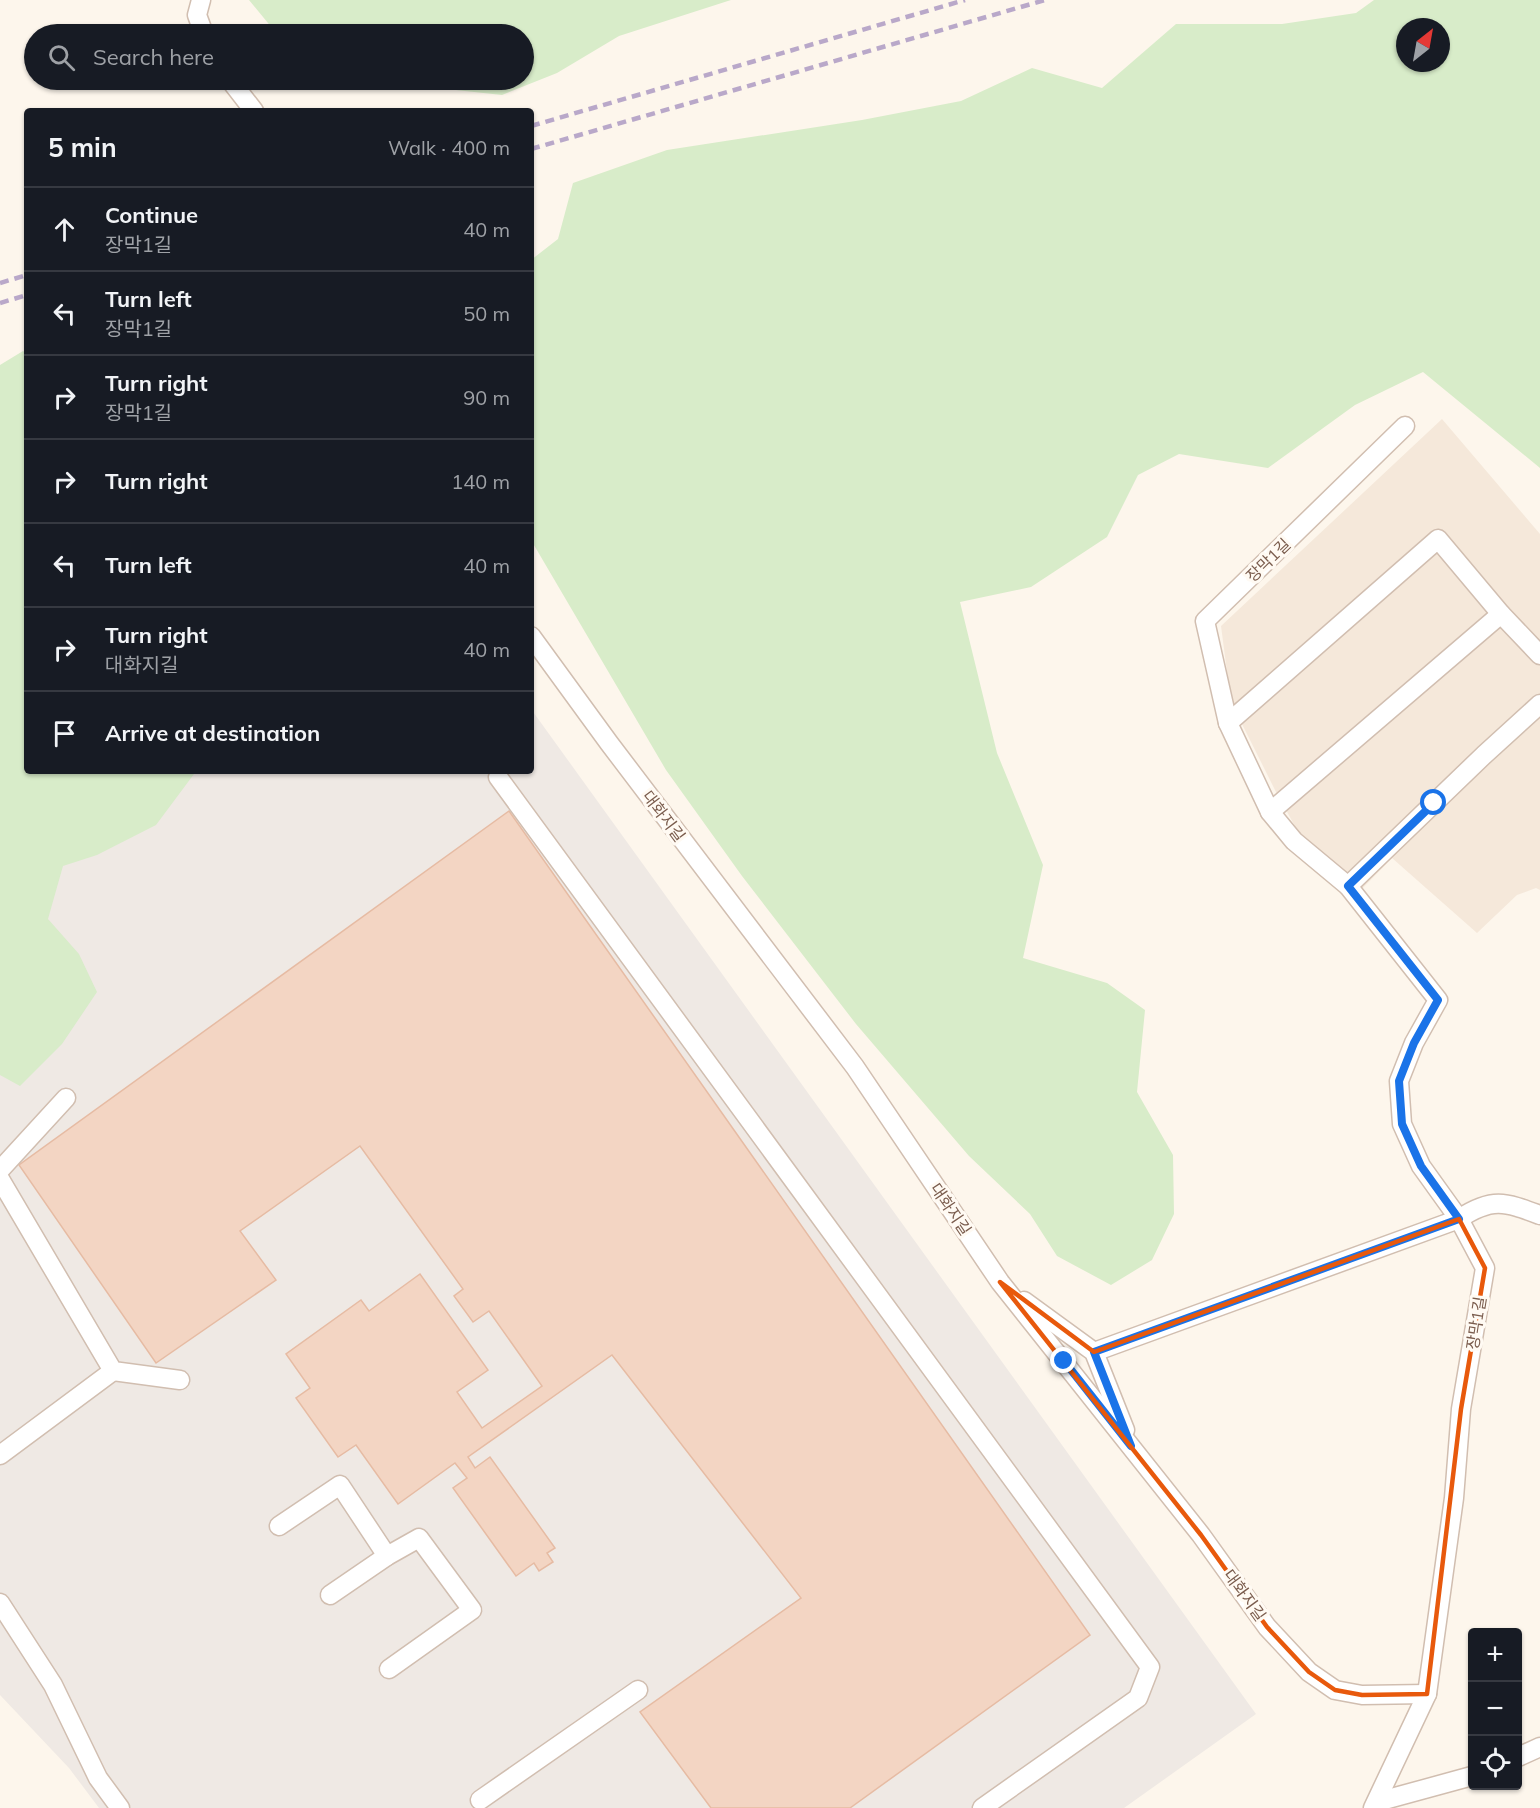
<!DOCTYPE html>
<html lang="en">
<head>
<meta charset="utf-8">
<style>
  :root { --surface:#171b24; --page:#242831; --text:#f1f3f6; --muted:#9ea1a6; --line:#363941 }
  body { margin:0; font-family:Mulish,"Noto Sans KR",sans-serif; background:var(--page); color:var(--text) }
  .controls { position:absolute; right:18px; bottom:18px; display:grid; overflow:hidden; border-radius:6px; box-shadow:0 2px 4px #0004 }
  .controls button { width:54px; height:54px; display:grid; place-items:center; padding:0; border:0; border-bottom:2px solid var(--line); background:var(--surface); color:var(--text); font:30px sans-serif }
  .compass { position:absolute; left:1396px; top:18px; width:54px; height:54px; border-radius:50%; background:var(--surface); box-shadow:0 2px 4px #0004; rotate:31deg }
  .stop { position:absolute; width:18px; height:18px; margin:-14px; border:4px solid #1a73e8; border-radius:50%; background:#fff }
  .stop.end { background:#1a73e8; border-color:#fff; box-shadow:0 2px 6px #0008 }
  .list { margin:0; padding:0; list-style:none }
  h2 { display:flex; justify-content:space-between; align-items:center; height:78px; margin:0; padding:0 24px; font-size:26px }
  h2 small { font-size:20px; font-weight:400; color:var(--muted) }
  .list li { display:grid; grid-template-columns:39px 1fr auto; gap:18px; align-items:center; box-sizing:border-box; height:84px; padding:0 24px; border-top:2px solid var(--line) }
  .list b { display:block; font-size:22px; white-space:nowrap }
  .list p { margin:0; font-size:20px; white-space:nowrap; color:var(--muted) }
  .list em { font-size:20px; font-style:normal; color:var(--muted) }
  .icon { flex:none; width:33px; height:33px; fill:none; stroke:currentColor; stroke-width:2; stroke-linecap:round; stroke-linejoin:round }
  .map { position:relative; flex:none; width:1540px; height:1808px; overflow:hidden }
  .search { position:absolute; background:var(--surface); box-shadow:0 2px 4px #0004; left:24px; top:24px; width:510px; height:66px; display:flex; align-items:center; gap:15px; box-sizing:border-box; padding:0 21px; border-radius:33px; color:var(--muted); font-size:22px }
  .panel { position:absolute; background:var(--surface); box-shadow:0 2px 4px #0004; left:24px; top:108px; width:510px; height:666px; border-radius:6px }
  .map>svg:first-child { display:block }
</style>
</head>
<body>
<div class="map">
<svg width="1540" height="1808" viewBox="0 0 1540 1808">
  <rect width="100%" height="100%" fill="#fdf6ec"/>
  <path fill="#f5e8da" d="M 1442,419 L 1540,534 L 1540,890 L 1536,888 L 1517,895 L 1477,933 L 1392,858 L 1358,893 L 1296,828 L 1276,792 L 1231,702 L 1221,626 Z"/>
  <path fill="#efe9e4" d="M 531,709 L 1256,1714 L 1124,1808 L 99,1808 L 69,1768 L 0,1695 L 0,835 L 119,771 L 531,771 Z"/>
  <g fill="#d8ecc9" fill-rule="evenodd">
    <path d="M 249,0 L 731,0 L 619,36 L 557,73 L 502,95 L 428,87 L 360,90 L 340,80 L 524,80 L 524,34 L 277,34 Z"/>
    <path d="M 1374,0 L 1540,0 L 1540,468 L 1423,372 L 1355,405 L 1268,468 L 1179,454 L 1138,475 L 1107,537 L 1031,587 L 960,602 L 997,753 L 1043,865 L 1023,958 L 1107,983 L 1145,1010 L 1137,1092 L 1173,1155 L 1174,1214 L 1152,1260 L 1111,1285 L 1057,1256 L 1030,1214 L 969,1156 L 856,1024 L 742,876 L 666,770 L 531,540 L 531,260 L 558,239 L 573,183 L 667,150 L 862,120 L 961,101 L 1032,68 L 1102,88 L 1176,24 L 1282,24 L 1356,13 ZM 1405,27 L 1441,27 L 1441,63 L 1405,63 Z"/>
    <path d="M 23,351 L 27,354 L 27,771 L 193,771 L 194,774 L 156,825 L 97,855 L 63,866 L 48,919 L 79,954 L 97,992 L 62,1044 L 20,1086 L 0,1075 L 0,365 Z"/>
  </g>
  <path fill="#f3d5c3" stroke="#e6bba3" stroke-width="1.5" d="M 509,811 L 1090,1635 L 850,1808 L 711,1808 L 640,1712 L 801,1598 L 612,1355 L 468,1457 L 475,1468 L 490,1457 L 555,1548 L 547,1553 L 553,1562 L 539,1571 L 534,1563 L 516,1576 L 453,1488 L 467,1478 L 455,1463 L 398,1504 L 356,1445 L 338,1457 L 296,1398 L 310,1388 L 286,1354 L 361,1300 L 369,1311 L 420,1274 L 488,1370 L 457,1392 L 482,1428 L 542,1386 L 489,1311 L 473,1322 L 454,1296 L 463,1289 L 360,1146 L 240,1231 L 276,1280 L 156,1363 L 19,1165 Z"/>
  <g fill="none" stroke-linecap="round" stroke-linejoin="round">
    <defs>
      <g id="minor">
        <path d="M 201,0 L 197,15 L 204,34"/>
        <path d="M 230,80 L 254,111"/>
        <path d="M 531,636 L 609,743 L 855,1067 L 1000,1282 L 1201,1535 L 1267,1627 L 1309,1672 L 1335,1690 L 1362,1695 L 1427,1694"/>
        <path d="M 1228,723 L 1438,539 L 1501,614 L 1540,655"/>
        <path d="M 498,777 L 1150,1667 L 1138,1698 L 982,1808"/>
        <path d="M 1270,812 L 1501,614"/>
        <path d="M 1348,886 L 1484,755 L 1540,704"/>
        <path d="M 0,1170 L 66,1098"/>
        <path d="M 0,1179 L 113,1371 L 180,1380"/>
        <path d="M 1024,1301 L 1094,1352 L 1125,1430"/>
        <path d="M 1094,1352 L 1459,1219 C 1492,1197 1505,1202 1540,1215"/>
        <path d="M 0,1455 L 113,1371"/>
        <path d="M 279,1526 L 340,1485 L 387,1556"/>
        <path d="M 330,1595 L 387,1556 L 419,1538 L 472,1610 L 389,1669"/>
        <path d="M 0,1603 L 53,1685 L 98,1778 L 120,1808"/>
        <path d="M 1518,1757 L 1540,1747"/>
        <path d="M 480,1800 L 638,1690"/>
        <path d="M 1377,1802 L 1472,1776"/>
        <path d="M 1373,1808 L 1427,1694 L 1454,1498 L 1461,1409 L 1485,1268 L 1459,1219 L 1421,1166 L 1402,1124 L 1399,1081 L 1414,1043 L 1438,1000 L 1348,886 L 1294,841 L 1270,812 L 1228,723 L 1205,621 L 1405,426"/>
      </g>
    </defs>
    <use href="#minor" stroke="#d1beb0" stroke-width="21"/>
    <use href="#minor" stroke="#fff" stroke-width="18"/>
    <g stroke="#b9a8c9" stroke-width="4.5" stroke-dasharray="9 6" stroke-linecap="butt">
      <path d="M 531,126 L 965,0"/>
      <path d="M 531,149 L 1045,0"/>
      <path d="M 0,283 L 27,275"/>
      <path d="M 0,303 L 27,295"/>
    </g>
  </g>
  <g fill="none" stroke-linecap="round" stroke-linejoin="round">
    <path stroke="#1a73e8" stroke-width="8" d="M 1064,1361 L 1131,1446 L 1094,1352 L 1459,1219 L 1421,1166 L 1402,1124 L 1399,1081 L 1414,1043 L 1438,1000 L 1348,886 L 1434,803"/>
  </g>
  <path fill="none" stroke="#e8590c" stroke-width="4.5" stroke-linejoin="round" d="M 1459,1219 L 1485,1268 L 1461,1409 L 1427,1694 L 1362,1695 L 1335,1690 L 1309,1672 L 1267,1627 L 1201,1535 L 1000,1282 L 1094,1352 Z"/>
  <g text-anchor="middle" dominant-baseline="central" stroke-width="6" stroke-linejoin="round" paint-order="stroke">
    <g font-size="16" fill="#7a5c4d" stroke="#fffaf3">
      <text transform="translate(1268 560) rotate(-44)">장막1길</text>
      <text transform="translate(664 816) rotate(53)">대화지길</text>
      <text transform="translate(951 1209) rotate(56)">대화지길</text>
      <text transform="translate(1476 1323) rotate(-81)">장막1길</text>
      <text transform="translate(1245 1595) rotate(54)">대화지길</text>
    </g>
  </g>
</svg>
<div class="controls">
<button>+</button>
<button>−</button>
<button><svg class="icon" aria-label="locate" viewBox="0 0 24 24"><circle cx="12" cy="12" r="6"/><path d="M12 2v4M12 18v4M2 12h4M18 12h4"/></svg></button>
</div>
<svg class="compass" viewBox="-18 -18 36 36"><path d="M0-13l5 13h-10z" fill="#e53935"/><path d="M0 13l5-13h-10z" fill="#9ea1a6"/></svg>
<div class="stop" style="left:1434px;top:803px"></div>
<div class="stop end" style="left:1064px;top:1361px"></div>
<div class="search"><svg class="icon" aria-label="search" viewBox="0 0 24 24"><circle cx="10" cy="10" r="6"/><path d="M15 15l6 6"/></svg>Search here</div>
<section class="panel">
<h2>5 min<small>Walk · 400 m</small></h2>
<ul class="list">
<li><svg class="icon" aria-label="ahead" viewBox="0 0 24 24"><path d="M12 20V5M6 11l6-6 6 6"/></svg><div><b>Continue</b><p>장막1길</p></div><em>40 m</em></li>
<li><svg class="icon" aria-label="left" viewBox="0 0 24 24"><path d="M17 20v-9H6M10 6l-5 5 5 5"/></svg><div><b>Turn left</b><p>장막1길</p></div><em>50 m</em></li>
<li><svg class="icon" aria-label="right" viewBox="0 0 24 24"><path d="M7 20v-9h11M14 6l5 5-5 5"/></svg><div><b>Turn right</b><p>장막1길</p></div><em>90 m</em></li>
<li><svg class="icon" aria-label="right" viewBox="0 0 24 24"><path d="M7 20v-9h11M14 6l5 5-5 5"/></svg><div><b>Turn right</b></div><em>140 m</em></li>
<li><svg class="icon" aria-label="left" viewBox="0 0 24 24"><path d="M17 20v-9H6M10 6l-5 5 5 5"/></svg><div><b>Turn left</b></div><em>40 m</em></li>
<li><svg class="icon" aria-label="right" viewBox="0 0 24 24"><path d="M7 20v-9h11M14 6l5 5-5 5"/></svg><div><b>Turn right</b><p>대화지길</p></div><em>40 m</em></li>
<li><svg class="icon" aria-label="arrive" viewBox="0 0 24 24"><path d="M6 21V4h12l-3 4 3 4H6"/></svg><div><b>Arrive at destination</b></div></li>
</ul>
</section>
</div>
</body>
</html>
